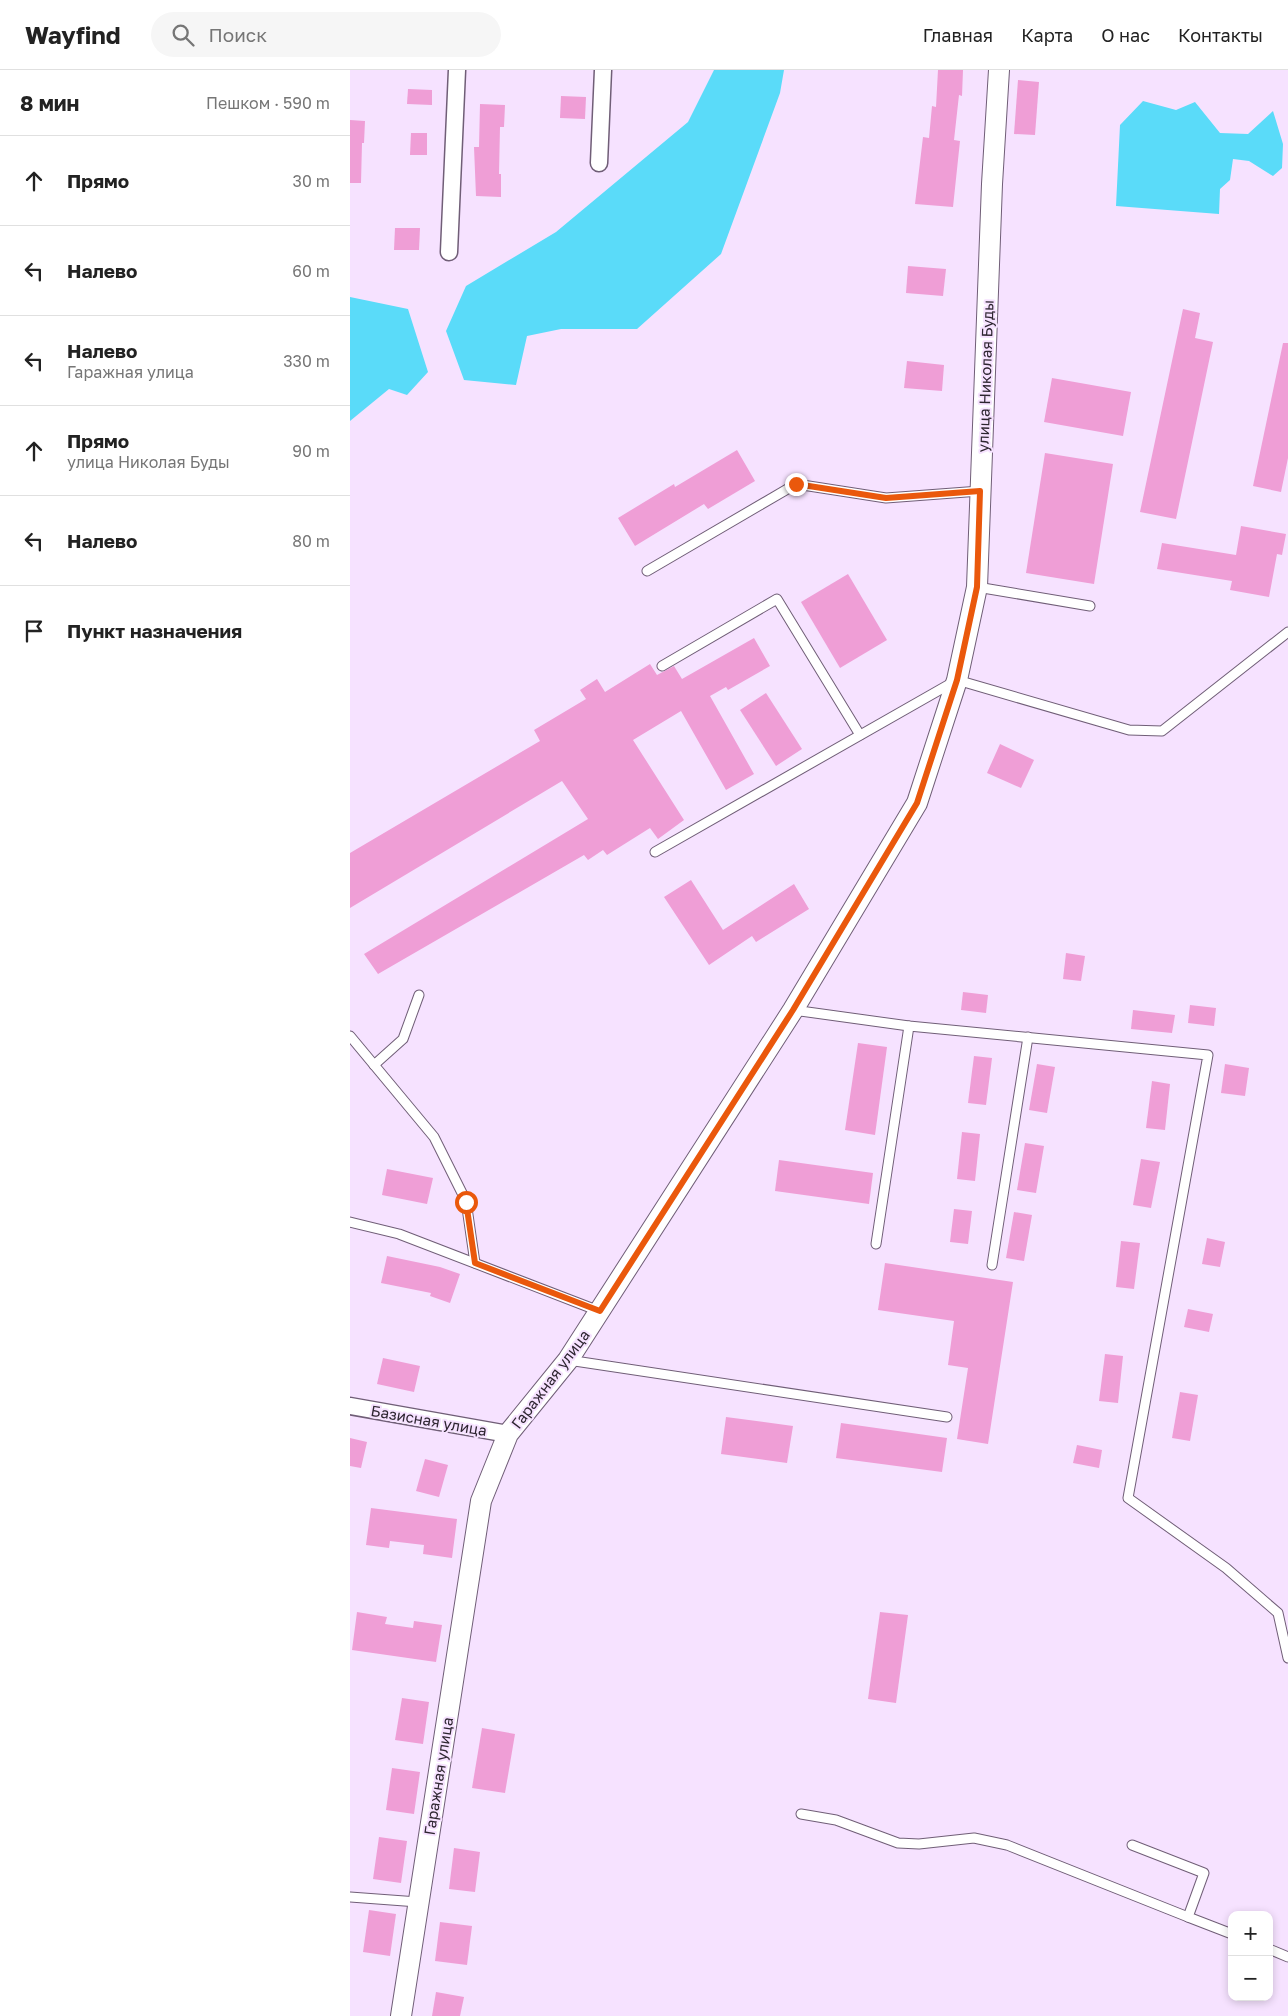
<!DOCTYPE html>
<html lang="ru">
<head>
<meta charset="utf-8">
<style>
  :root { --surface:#fff; --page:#f6f6f6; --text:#222; --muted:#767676; --line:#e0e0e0 }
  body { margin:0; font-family:"Golos Text",sans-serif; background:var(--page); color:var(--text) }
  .controls { position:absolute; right:15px; bottom:15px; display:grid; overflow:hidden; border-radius:10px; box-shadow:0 2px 8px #0003 }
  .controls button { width:45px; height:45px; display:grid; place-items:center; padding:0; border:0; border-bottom:1px solid var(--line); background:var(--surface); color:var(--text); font:25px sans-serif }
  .stop { position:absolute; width:15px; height:15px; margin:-11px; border:4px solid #ea580c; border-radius:50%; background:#fff }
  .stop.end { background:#ea580c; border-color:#fff; box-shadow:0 1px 5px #0008 }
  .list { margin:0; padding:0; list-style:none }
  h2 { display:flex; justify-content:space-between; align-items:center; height:65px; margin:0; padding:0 20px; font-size:21px }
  h2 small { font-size:16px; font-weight:400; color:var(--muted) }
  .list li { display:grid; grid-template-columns:32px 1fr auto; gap:15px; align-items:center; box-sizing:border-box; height:90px; padding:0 20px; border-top:1px solid var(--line) }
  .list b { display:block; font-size:19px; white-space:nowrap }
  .list p { margin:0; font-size:16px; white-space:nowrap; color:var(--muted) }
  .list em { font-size:16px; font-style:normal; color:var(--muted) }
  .icon { flex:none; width:28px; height:28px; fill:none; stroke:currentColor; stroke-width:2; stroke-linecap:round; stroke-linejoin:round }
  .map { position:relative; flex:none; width:938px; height:1946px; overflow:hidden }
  header { display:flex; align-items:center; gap:30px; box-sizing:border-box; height:70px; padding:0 25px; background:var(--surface); border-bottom:1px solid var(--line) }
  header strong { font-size:24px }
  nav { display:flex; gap:28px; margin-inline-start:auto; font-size:18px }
  .search { width:350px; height:45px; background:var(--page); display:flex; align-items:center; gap:12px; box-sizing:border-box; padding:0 18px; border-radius:28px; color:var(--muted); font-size:19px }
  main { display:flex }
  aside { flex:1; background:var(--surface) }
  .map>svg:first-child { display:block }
</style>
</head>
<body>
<header>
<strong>Wayfind</strong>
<div class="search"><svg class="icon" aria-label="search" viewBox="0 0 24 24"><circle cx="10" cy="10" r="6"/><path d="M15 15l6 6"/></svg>Поиск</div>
<nav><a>Главная</a><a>Карта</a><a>О нас</a><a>Контакты</a></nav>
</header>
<main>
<aside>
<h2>8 мин<small>Пешком · 590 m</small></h2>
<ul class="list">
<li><svg class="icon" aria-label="ahead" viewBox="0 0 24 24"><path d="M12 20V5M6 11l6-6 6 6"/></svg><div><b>Прямо</b></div><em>30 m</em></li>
<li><svg class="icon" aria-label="left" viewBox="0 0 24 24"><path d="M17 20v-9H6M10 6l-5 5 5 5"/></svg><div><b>Налево</b></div><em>60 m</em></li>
<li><svg class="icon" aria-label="left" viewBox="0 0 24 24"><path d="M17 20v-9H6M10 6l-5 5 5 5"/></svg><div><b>Налево</b><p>Гаражная улица</p></div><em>330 m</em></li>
<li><svg class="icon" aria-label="ahead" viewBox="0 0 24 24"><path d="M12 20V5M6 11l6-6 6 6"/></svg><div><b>Прямо</b><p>улица Николая Буды</p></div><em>90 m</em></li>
<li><svg class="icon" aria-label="left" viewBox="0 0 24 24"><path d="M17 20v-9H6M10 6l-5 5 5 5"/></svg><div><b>Налево</b></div><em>80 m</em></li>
<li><svg class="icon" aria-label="arrive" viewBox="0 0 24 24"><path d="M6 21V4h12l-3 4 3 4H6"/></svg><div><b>Пункт назначения</b></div></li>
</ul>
</aside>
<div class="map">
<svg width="938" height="1946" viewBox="0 0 938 1946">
  <rect width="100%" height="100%" fill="#f6e2ff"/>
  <g fill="#5adbf9">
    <path d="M 364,0 L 434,0 L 430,23 L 371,184 L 287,259 L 211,259 L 177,266 L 166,315 L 114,310 L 96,261 L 116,216 L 206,162 L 338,52 Z"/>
    <path d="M 793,31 L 826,40 L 845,32 L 870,63 L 898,64 L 923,41 L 933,74 L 932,98 L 923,106 L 899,91 L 883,89 L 880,110 L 870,119 L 869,144 L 766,136 L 770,55 Z"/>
    <path d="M 0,227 L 58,239 L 78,302 L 57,325 L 39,319 L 0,351 Z"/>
  </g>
  <g fill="#ef9ed6">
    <path d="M 588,0 L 613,0 L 612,26 L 609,25 L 604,70 L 610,71 L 603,137 L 565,134 L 573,67 L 579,68 L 582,36 L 586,37 Z"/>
    <path d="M 668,10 L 689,12 L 685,65 L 664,64 Z"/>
    <path d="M 58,19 L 82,20 L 82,35 L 57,34 Z"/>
    <path d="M 211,26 L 236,27 L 235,49 L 210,48 Z"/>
    <path d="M 130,34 L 155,35 L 154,57 L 150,57 L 149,104 L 151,104 L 151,127 L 126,126 L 124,77 L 129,77 Z"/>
    <path d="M 0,50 L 15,51 L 14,73 L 12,73 L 11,113 L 0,113 Z"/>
    <path d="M 61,63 L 77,63 L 77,85 L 60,85 Z"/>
    <path d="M 45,158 L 70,158 L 69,180 L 44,180 Z"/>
    <path d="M 558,196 L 596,199 L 593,226 L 556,223 Z"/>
    <path d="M 833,239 L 850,243 L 845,268 L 863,272 L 826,449 L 790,442 Z"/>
    <path d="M 933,273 L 938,273 L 938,388 L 931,422 L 903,416 Z"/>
    <path d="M 557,291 L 594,295 L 592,321 L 554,318 Z"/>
    <path d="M 702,308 L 781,322 L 773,366 L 694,352 Z"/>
    <path d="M 387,380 L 405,411 L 358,439 L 354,434 L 285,476 L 268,448 L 324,414 L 325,417 Z"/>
    <path d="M 695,383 L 763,394 L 744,514 L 676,503 Z"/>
    <path d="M 891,456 L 936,464 L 932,485 L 927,484 L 919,527 L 880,520 L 882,511 L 807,499 L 812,473 L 886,485 Z"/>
    <path d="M 498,504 L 537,570 L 490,598 L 451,532 Z"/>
    <path d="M 404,568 L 420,596 L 378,620 L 376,617 L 360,626 L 404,704 L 376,720 L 331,641 L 283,670 L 334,750 L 308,769 L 300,758 L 257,785 L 253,780 L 238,790 L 234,785 L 28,904 L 14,884 L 238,749 L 212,711 L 0,838 L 0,783 L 190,671 L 184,660 L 236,629 L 230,620 L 247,609 L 255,622 L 300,594 L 307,605 L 324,596 L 332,609 Z"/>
    <path d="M 416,623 L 452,679 L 426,696 L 390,640 Z"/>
    <path d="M 650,674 L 684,690 L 671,718 L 637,703 Z"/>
    <path d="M 341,810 L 373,860 L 444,814 L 459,839 L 406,872 L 402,866 L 359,895 L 314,827 Z"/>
    <path d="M 716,883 L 735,886 L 731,911 L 713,909 Z"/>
    <path d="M 613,922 L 638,925 L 636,943 L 611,940 Z"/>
    <path d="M 840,935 L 866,938 L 864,956 L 838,953 Z"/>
    <path d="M 783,940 L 825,945 L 822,963 L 781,959 Z"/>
    <path d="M 508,973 L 537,977 L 525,1065 L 495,1060 Z"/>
    <path d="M 624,986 L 642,988 L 636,1035 L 618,1033 Z"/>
    <path d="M 687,994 L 705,997 L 697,1043 L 679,1040 Z"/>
    <path d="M 875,994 L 899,998 L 895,1026 L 871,1023 Z"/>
    <path d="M 802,1011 L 820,1014 L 815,1060 L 796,1058 Z"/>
    <path d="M 612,1062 L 630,1064 L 625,1111 L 607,1109 Z"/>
    <path d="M 675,1073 L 694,1076 L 686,1123 L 667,1120 Z"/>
    <path d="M 791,1089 L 810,1092 L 801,1138 L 783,1135 Z"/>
    <path d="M 429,1090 L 523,1103 L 519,1134 L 425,1121 Z"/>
    <path d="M 37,1099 L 83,1108 L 77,1134 L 32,1125 Z"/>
    <path d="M 604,1139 L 622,1141 L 618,1174 L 600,1172 Z"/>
    <path d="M 664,1142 L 682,1145 L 674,1191 L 656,1188 Z"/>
    <path d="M 857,1168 L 875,1172 L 870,1197 L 852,1194 Z"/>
    <path d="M 771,1171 L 790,1173 L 784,1219 L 766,1217 Z"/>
    <path d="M 37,1186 L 90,1197 L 110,1204 L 100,1233 L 80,1226 L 81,1223 L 31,1213 Z"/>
    <path d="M 535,1193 L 663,1212 L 638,1374 L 607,1369 L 618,1298 L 598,1295 L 604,1251 L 528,1240 Z"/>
    <path d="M 838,1239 L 863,1244 L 859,1262 L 834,1257 Z"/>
    <path d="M 755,1284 L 773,1286 L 768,1333 L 749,1331 Z"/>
    <path d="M 33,1288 L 70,1296 L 64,1322 L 27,1314 Z"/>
    <path d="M 830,1322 L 848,1325 L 840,1371 L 822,1368 Z"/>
    <path d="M 376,1347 L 443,1356 L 437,1393 L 371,1384 Z"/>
    <path d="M 491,1353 L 597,1368 L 592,1402 L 486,1388 Z"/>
    <path d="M 0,1368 L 17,1372 L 11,1398 L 0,1396 Z"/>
    <path d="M 727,1375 L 752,1380 L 749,1398 L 723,1393 Z"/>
    <path d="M 75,1389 L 98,1395 L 89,1427 L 66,1421 Z"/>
    <path d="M 21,1438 L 107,1449 L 102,1488 L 73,1484 L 74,1475 L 40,1471 L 39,1478 L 16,1475 Z"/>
    <path d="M 7,1542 L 37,1547 L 35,1554 L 63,1558 L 64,1551 L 92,1555 L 86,1592 L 2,1580 Z"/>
    <path d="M 530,1542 L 558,1545 L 546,1633 L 518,1629 Z"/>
    <path d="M 52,1628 L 79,1632 L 73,1674 L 45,1670 Z"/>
    <path d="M 132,1658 L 165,1664 L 155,1723 L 122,1718 Z"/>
    <path d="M 42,1698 L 70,1702 L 64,1744 L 36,1740 Z"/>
    <path d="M 29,1767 L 57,1771 L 51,1813 L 23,1809 Z"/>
    <path d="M 104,1778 L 130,1782 L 125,1822 L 99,1819 Z"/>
    <path d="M 19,1840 L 46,1844 L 40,1886 L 13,1882 Z"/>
    <path d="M 90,1852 L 122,1856 L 117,1895 L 85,1891 Z"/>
    <path d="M 86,1922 L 114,1927 L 110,1946 L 82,1946 Z"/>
  </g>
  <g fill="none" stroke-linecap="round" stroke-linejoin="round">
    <defs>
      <g id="service">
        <path d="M 297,501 L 446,414 L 536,428 L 630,421"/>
        <path d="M 627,517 L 740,536"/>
        <path d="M 312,596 L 427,529 L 510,665"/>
        <path d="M 305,782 L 607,610 L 779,660 L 812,661 L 938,562"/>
        <path d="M 443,940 L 559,956 L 858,985 L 778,1428 L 876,1498 L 928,1543 L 938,1588"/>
        <path d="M 0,966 L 84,1067 L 116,1131 L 125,1193"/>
        <path d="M 24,995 L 53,969 L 69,925"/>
        <path d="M 0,1152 L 49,1164 L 249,1241"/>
        <path d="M 526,1174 L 559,956"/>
        <path d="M 642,1195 L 678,967"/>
        <path d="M 218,1290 L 597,1347"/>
        <path d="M 451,1744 L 486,1750 L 548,1773 L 569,1774 L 624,1768 L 657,1775 L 838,1847"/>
        <path d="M 782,1775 L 854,1803 L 838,1847 L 882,1864"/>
        <path d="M 0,1827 L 68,1832"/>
        <path d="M 919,1879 L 938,1887"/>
      </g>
      <g id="minor">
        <path d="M 249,93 L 253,0"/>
        <path d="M 99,182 L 107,0"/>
        <path d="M 0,1336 L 158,1364"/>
      </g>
      <path id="tertiary" d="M 51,1946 L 131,1431 L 158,1364 L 218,1290 L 443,940 L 567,733 L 607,610 L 627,517 L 642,114 L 649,0"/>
    </defs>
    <use href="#service" stroke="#705e77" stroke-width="11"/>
    <use href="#minor" stroke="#705e77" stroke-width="19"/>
    <use href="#tertiary" stroke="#705e77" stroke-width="22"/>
    <use href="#service" stroke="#fff" stroke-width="9"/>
    <use href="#minor" stroke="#fff" stroke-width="16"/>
    <use href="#tertiary" stroke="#fff" stroke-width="20"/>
  </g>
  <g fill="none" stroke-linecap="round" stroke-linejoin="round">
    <path stroke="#ea580c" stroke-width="6" d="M 116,1132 L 125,1193 L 250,1241 L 443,940 L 567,733 L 607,610 L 627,517 L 630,421 L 536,428 L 446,414"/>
  </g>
  <g text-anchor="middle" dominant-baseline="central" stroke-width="4" stroke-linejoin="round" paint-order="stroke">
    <g font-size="15" fill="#2d2530" stroke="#f6e2ff">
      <text transform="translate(635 306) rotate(-88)">улица Николая Буды</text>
      <text transform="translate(200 1309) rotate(-53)">Гаражная улица</text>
      <text transform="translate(79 1350) rotate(10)">Базисная улица</text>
      <text transform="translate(88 1706) rotate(-81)">Гаражная улица</text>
    </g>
  </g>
</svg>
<div class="controls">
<button>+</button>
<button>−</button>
</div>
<div class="stop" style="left:116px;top:1132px"></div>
<div class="stop end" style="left:446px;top:414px"></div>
</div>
</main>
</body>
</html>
